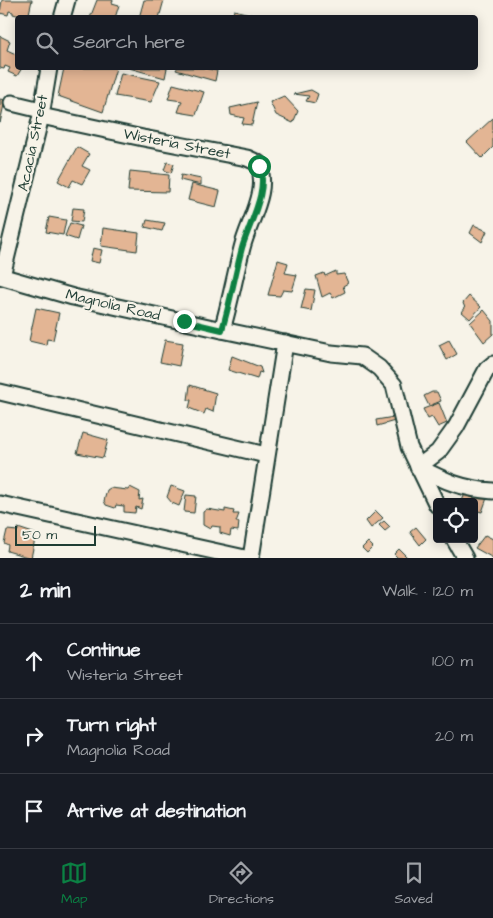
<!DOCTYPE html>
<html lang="en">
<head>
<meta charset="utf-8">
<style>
  :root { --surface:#171b24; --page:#242831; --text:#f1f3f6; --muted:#9ea1a6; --line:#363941; --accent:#0b8043 }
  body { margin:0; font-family:"Architects Daughter",sans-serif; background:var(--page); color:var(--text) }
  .controls { position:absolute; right:15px; bottom:15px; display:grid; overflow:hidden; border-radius:5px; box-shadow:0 2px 12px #0003 }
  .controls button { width:45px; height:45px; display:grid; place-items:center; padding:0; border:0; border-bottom:1px solid var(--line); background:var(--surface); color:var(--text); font:25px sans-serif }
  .scale { position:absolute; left:15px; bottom:12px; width:81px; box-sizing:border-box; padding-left:5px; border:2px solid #1f3d34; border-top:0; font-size:14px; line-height:18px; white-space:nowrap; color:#1f3d34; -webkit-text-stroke:4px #f7f3e8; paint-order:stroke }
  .stop { position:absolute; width:15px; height:15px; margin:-11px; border:4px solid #0b8043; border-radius:50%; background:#fff }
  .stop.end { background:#0b8043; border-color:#fff; box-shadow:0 1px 5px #0008 }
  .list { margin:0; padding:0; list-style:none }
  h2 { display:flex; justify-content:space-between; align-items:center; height:65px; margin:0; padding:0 20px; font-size:21px }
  h2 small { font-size:16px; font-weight:400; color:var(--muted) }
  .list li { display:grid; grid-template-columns:32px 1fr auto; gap:15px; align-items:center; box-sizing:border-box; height:75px; padding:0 20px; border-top:1px solid var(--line) }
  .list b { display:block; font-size:19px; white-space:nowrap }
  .list p { margin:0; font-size:16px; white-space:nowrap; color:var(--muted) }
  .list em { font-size:16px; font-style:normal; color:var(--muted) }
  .icon { flex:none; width:28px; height:28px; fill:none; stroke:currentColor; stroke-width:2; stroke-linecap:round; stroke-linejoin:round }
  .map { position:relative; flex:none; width:493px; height:558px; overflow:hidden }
  .search { position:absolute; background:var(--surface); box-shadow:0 2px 12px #0003; left:15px; right:15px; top:15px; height:55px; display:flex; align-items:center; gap:12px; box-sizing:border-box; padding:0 18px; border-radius:5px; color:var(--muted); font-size:19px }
  .sheet { height:290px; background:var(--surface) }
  nav { display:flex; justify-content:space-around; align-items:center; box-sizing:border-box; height:70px; border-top:1px solid var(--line); background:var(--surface); font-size:14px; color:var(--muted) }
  nav a { display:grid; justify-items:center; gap:2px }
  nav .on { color:var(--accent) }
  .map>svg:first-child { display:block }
</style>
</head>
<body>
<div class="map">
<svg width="493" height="558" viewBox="0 0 493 558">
  <rect width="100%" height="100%" fill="#f7f3e8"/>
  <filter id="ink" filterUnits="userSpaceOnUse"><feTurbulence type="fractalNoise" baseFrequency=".02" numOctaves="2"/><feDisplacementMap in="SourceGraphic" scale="10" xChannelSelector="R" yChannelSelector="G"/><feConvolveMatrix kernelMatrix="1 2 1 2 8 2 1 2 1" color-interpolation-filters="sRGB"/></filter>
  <g filter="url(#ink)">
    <g fill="#e3b594" stroke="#1f3d34">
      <path d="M 2,0 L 32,0 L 28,18 L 13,14 L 13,12 L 9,11 L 8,15 L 0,13 Z"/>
      <path d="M 97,0 L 113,0 L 112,3 L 119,5 L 115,18 L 90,18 Z"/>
      <path d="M 144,0 L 164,0 L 159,18 L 139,18 Z"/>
      <path d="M 234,10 L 265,18 L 232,18 Z"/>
      <path d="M 0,36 L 10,41 L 7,50 L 18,55 L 18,68 L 22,68 L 17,76 L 8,72 L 10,68 L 5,66 L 4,69 L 0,68 Z"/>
      <path d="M 64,68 L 116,68 L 103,112 L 58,96 Z"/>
      <path d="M 129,68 L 167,68 L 165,78 Z"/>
      <path d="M 177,68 L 204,68 L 217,71 L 215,81 L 176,70 Z"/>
      <path d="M 121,73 L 160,81 L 151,102 L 115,96 Z"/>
      <path d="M 173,84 L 204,92 L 196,115 L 178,112 L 182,101 L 168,99 Z"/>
      <path d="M 311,90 L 318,94 L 315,103 L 306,101 L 309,96 L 294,94 Z"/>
      <path d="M 284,96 L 298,111 L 293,123 L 276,115 L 270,102 Z"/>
      <path d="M 0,99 L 5,100 L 0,123 Z"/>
      <path d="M 257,102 L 252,125 L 242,124 L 244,118 L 231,115 L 230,108 Z"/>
      <path d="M 493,118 L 493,147 L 482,158 L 467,142 Z"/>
      <path d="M 77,147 L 89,154 L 82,166 L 90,170 L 82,184 L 73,180 L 69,187 L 58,181 Z"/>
      <path d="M 167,162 L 174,164 L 171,173 L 164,170 Z"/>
      <path d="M 130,171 L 169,175 L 168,192 L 128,191 Z"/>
      <path d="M 181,175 L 201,179 L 201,185 L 180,180 Z"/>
      <path d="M 192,184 L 220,191 L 216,207 L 188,200 Z"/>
      <path d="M 73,208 L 84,209 L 82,222 L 71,221 Z"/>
      <path d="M 49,217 L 66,220 L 63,235 L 46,232 Z"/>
      <path d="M 147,220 L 165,223 L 162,231 L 145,227 Z"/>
      <path d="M 70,223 L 81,226 L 77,240 L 65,236 Z"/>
      <path d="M 474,225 L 487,231 L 482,242 L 470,233 Z"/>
      <path d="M 103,228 L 139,233 L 137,251 L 101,246 Z"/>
      <path d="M 93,248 L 102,250 L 99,263 L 90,261 Z"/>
      <path d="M 278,260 L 288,263 L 285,273 L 297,275 L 292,291 L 283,290 L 280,296 L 268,295 Z"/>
      <path d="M 336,271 L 336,275 L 344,274 L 348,283 L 343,286 L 345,292 L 333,298 L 330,293 L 322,297 L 316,276 L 324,273 L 325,276 Z"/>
      <path d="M 306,289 L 315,290 L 311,311 L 301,309 Z"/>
      <path d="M 469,296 L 481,307 L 470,319 L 462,312 L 465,308 L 463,303 Z"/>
      <path d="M 36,308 L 59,313 L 53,340 L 47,339 L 46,345 L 29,341 Z"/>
      <path d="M 484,310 L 493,321 L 493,334 L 484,342 L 470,323 Z"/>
      <path d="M 165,340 L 183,343 L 179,366 L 160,362 Z"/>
      <path d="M 449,340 L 457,354 L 447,360 L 439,345 Z"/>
      <path d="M 232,356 L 260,367 L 262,373 L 259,372 L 257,379 L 228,370 Z"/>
      <path d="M 190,385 L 216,393 L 213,412 L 206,409 L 204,414 L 189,408 L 191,400 L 188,400 Z"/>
      <path d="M 432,392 L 437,392 L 441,401 L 429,406 L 424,396 Z"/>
      <path d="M 439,403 L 447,423 L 438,427 L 432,417 L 428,419 L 423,409 Z"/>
      <path d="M 394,417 L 395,421 L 377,426 L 376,420 Z"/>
      <path d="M 83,433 L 108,440 L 103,458 L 77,453 Z"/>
      <path d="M 171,486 L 185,491 L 179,506 L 172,503 L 167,497 Z"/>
      <path d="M 130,487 L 140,492 L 139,500 L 143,499 L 141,509 L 136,507 L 135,513 L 124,512 L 124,506 L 116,505 L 115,508 L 106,505 L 104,501 L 107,490 L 110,488 L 128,490 Z"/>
      <path d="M 466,491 L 487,498 L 482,512 L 474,510 L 474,502 L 462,501 Z"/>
      <path d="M 186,495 L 196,496 L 194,513 L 184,512 Z"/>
      <path d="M 207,509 L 225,512 L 225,509 L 234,511 L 233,514 L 239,514 L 236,522 L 239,522 L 238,531 L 231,530 L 230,536 L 220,533 L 220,527 L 212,526 L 210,529 L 203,525 L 203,512 Z"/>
      <path d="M 376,511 L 383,518 L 371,528 L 366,521 Z"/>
      <path d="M 384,521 L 390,527 L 385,531 L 379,525 Z"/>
      <path d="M 416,527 L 426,539 L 420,545 L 410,532 Z"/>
      <path d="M 18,528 L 36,534 L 31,558 L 7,551 L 8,545 L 4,543 L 7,530 L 18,531 Z"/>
      <path d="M 485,535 L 493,539 L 493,558 L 475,548 Z"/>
      <path d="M 368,542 L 373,547 L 367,553 L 362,548 Z"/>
      <path d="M 399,549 L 408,558 L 398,558 L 394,554 Z"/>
    </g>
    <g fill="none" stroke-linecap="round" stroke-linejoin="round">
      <defs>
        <g id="minor">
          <path d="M 62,18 L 67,0"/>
          <path d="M 12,103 L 41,110"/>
          <path d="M 41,116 L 143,138 L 247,158 L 258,163 C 270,191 249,220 242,248 C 235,275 230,303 222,330"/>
          <path d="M 0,276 L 73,297 L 222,330 L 331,353 L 362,356 L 379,368 L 394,385 L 409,447 L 437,505"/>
          <path d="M 2,276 L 41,116 L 49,68"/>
          <path d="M 493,364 L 487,369 L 456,427 L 438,452 L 418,467 C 445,481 462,489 493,491"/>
          <path d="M 0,392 L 266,455"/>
          <path d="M 0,504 L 245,558"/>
          <path d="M 454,539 L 465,558"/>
          <path d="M 251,558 L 285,343"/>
        </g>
      </defs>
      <use href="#minor" stroke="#1f3d34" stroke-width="19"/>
      <use href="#minor" stroke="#f7f3e8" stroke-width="15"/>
    </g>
  </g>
  <g fill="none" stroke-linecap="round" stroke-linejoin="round" filter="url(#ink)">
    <path stroke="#0b8043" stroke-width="6" d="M 184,321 L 222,330 C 230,303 235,275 242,248 C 248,226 270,189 259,166"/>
  </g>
  <g text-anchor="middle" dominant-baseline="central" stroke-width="4.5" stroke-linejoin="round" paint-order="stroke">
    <g font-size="15" fill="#1f3d34" stroke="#f7f3e8">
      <text transform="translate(33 143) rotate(-78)">Acacia Street</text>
      <text transform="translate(177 144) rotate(11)">Wisteria Street</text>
      <text transform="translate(113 305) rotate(13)">Magnolia Road</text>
    </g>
  </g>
</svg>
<div class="controls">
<button><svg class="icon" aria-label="locate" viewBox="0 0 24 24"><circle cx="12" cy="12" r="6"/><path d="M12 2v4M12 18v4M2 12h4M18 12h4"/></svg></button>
</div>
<div class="scale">50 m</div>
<div class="stop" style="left:259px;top:166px"></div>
<div class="stop end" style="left:184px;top:321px"></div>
<div class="search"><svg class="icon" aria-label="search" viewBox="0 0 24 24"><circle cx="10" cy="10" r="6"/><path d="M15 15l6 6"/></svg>Search here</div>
</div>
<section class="sheet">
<h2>2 min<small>Walk · 120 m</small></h2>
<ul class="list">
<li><svg class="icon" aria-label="ahead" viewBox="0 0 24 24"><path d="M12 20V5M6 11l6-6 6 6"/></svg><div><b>Continue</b><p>Wisteria Street</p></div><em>100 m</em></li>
<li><svg class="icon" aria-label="right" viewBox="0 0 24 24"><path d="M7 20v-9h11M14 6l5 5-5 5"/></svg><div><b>Turn right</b><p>Magnolia Road</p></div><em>20 m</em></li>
<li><svg class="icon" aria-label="arrive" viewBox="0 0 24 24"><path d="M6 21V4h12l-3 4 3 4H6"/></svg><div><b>Arrive at destination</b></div></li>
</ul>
</section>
<nav>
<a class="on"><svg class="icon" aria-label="map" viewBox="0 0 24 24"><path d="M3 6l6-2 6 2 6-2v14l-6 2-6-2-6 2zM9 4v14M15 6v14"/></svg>Map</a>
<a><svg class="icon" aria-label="directions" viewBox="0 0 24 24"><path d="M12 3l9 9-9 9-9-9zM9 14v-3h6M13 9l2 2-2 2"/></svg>Directions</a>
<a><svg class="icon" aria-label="saved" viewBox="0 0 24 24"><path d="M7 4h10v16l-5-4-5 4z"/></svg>Saved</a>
</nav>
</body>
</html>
